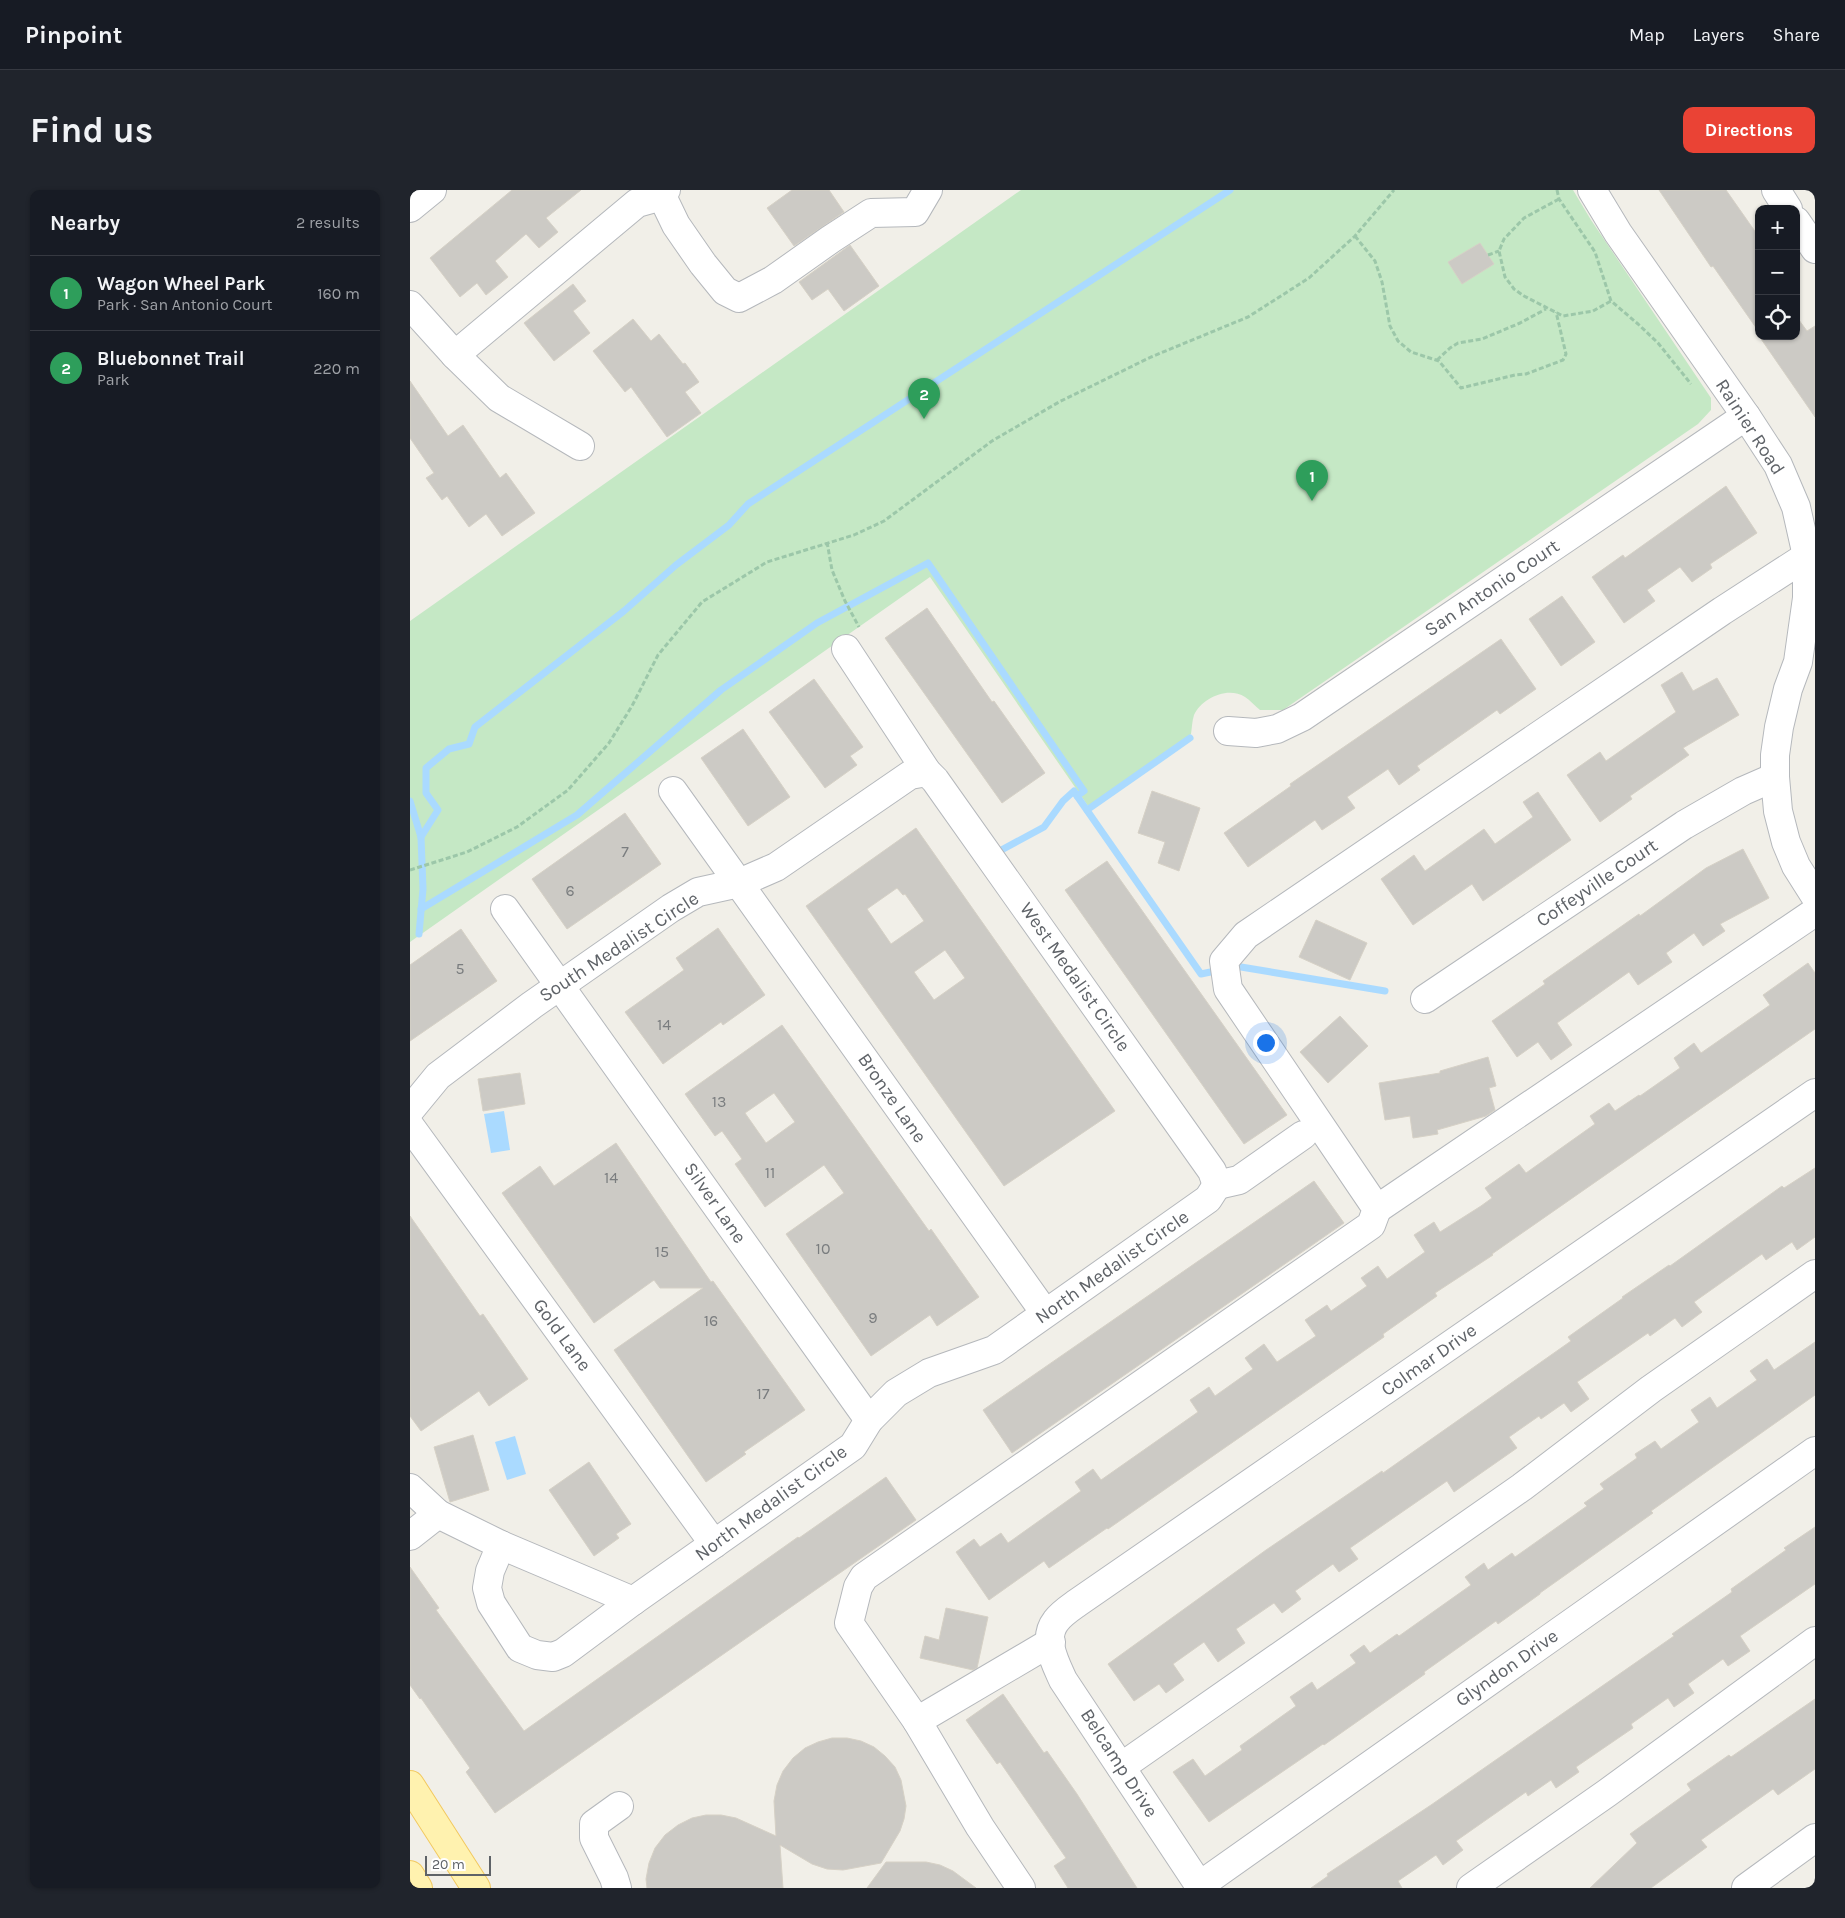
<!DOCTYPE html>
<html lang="en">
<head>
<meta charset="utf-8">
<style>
  :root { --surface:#171b24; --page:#20242c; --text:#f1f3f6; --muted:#9ea1a6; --line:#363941; --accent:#ea4335 }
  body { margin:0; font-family:Karla,sans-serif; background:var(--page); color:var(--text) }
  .controls { position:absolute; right:15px; top:15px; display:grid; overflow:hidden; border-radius:10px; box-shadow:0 1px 4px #0004 }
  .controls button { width:45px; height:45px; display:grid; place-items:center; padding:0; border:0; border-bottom:1px solid var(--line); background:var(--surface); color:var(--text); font:25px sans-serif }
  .scale { position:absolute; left:15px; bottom:12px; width:66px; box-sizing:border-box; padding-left:5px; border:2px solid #5f6368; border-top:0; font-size:14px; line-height:18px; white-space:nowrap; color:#5f6368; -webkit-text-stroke:4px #fff; paint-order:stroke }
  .you { position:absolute; left:855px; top:852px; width:18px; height:18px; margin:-12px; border:4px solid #fff; border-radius:50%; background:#1a73e8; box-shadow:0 0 0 8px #1a73e833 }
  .badge { display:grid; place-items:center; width:32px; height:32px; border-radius:50%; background:var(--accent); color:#fff; font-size:16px; font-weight:700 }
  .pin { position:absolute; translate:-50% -41px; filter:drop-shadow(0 1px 2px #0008) }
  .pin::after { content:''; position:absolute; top:26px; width:18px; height:15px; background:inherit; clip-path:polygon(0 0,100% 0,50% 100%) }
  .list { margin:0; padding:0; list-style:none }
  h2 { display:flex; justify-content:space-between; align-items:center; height:65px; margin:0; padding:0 20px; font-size:21px }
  h2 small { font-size:16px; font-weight:400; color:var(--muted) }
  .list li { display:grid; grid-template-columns:32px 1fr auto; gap:15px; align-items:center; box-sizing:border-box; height:75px; padding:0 20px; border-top:1px solid var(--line) }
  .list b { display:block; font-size:19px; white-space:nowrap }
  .list p { margin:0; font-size:16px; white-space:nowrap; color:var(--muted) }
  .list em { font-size:16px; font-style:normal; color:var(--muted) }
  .icon { flex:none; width:28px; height:28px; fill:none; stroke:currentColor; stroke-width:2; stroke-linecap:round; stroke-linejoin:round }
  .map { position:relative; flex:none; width:1405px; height:1698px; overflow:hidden; border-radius:10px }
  header { display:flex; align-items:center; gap:30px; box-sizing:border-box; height:70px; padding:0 25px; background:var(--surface); border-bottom:1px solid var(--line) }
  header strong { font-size:24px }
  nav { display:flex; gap:28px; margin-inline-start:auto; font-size:18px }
  .intro { display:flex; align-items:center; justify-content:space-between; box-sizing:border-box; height:120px; padding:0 30px }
  h1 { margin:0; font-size:35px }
  .button { padding:12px 22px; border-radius:10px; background:var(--accent); color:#fff; font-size:18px; font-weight:700 }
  main { display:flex; gap:30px; padding:0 30px }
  aside { flex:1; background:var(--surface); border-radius:10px; box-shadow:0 1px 4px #0004 }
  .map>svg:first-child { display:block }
</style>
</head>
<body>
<header>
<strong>Pinpoint</strong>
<nav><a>Map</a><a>Layers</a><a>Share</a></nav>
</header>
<div class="intro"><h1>Find us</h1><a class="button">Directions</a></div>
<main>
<aside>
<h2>Nearby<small>2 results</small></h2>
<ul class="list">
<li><span class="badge" style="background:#2e9e5b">1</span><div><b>Wagon Wheel Park</b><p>Park · San Antonio Court</p></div><em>160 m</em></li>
<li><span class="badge" style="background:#2e9e5b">2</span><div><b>Bluebonnet Trail</b><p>Park</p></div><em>220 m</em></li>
</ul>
</aside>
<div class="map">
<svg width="1405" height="1698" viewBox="0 0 1405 1698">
  <rect width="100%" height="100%" fill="#f1efe8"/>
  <path fill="#c5e8c5" d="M 611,0 L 1163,0 L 1181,30 L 1301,208 L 1301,220 L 1288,234 L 873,520 L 850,520 C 845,516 840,510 835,507 C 818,496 792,508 784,525 C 782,531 782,538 781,544 L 678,616 L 520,387 L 0,752 L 0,431 Z"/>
  <g fill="#aadaff">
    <path d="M 94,921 L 100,960 L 81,963 L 74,924 Z"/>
    <path d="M 105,1246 L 116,1284 L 97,1290 L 85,1252 Z"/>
  </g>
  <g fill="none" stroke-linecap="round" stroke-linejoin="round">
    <g stroke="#aadaff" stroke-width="7">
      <path d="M 0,611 L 11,647 L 13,699 L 9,744"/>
      <path d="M 677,620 L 780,548"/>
      <path d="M 11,647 L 28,620 L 16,603 L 16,578 L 39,559 L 59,554 L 65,537 L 214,421 L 266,375 L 319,335 L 338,314 L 820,0"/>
      <path d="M 584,664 L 634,637 L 653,611 L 664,601 L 667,606"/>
      <path d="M 11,719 L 167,625 L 311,500 L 407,433 L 518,373 L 674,601 L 667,606 L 791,784 L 810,780"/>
      <path d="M 820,777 L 825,776 L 975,801"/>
    </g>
  </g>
  <g fill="#cccac5" stroke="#d6d1c6" fill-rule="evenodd">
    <path d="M 102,0 L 171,0 L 136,28 L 148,42 L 129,58 L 116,44 L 85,71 L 98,87 L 76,105 L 67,93 L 50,107 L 20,68 Z"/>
    <path d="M 382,0 L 419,0 L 434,22 L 384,56 L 357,18 Z"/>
    <path d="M 1249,0 L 1316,0 L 1349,47 L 1349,142 L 1303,76 L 1301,77 Z"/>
    <path d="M 1070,53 L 1084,74 L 1052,94 L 1038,72 Z"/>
    <path d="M 440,55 L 469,96 L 434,121 L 418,99 L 402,110 L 389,92 Z"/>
    <path d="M 163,94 L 176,111 L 163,121 L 180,143 L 144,171 L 114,133 Z"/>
    <path d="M 1386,126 L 1397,141 L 1405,136 L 1405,227 L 1349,146 L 1386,146 Z"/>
    <path d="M 223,129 L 241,151 L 249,144 L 273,174 L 275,173 L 289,192 L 275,202 L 291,223 L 257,247 L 221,197 L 215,202 L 183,161 Z"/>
    <path d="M 0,191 L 38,246 L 53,235 L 90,288 L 96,283 L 125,323 L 92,346 L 76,324 L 59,337 L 37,306 L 32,310 L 16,288 L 24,283 L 0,248 Z"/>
    <path d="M 1316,296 L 1347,343 L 1300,374 L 1302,378 L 1282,392 L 1270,377 L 1237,400 L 1245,411 L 1214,433 L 1182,387 L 1213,365 L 1215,368 Z"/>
    <path d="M 1152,406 L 1185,452 L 1151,476 L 1119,429 Z"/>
    <path d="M 517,418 L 582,512 L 584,511 L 635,583 L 592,613 L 475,448 Z"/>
    <path d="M 1091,449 L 1126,499 L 1090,524 L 1087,520 L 1007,576 L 1010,580 L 989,595 L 978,579 L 937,607 L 945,618 L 912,640 L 905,630 L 838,677 L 814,643 L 881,596 L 880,594 Z"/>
    <path d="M 1272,482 L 1283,501 L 1307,488 L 1329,525 L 1273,558 L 1279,565 L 1220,606 L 1222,609 L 1190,632 L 1157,585 L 1190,562 L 1196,571 L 1266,522 L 1251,495 Z"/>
    <path d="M 404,489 L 453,557 L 440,566 L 447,575 L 415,598 L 359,522 Z"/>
    <path d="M 333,539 L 380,607 L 338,636 L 291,568 Z"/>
    <path d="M 742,601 L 790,618 L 769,681 L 748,673 L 755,652 L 728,643 Z"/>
    <path d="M 1128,602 L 1161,650 L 1073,711 L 1062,694 L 1003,735 L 971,689 L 1004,665 L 1015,681 L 1074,639 L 1085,654 L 1123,627 L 1113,612 Z"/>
    <path d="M 215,623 L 251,674 L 157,739 L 122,689 Z"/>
    <path d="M 506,638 L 705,921 L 594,996 L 396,716 ZM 487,698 L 493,705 L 495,704 L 514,731 L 481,754 L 457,719 ZM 535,760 L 555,788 L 524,810 L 504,782 Z"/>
    <path d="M 1333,659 L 1359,708 L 1310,734 L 1315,741 L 1293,756 L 1284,743 L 1256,763 L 1262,772 L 1228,795 L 1219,782 L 1147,833 L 1162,855 L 1141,870 L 1128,852 L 1107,867 L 1082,831 L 1135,794 L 1133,791 L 1229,724 L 1230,726 L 1296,678 Z"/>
    <path d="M 697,671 L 877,925 L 834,954 L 655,700 Z"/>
    <path d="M 906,730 L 957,753 L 940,790 L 889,767 Z"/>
    <path d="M 308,738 L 355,805 L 313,835 L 311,832 L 253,874 L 215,822 L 274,780 L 266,768 Z"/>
    <path d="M 51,739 L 87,791 L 0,851 L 0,775 Z"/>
    <path d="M 1398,773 L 1405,783 L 1405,839 L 1082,1064 L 1083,1065 L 1025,1103 L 1027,1106 L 973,1144 L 974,1147 L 698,1339 L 697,1338 L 639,1378 L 634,1371 L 579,1410 L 546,1362 L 564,1349 L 570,1357 L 591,1343 L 598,1353 L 671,1301 L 665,1292 L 683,1279 L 691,1290 L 788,1222 L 780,1210 L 799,1197 L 805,1206 L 843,1179 L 835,1168 L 854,1154 L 867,1172 L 906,1146 L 895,1130 L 917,1115 L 921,1121 L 957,1096 L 951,1088 L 968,1076 L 977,1089 L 1015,1062 L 1004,1045 L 1024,1032 L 1030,1042 L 1071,1016 L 1082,1008 L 1075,998 L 1109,974 L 1116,983 L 1185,934 L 1180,926 L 1199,913 L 1205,921 L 1229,905 L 1230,906 L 1270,878 L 1264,868 L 1284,853 L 1291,863 L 1360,815 L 1353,805 Z"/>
    <path d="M 930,826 L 958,856 L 918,893 L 890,862 Z"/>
    <path d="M 372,835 L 519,1041 L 521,1039 L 569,1107 L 527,1136 L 520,1125 L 461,1166 L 376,1044 L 434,1003 L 414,975 L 355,1017 L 325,974 L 332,969 L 312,941 L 305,946 L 275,904 ZM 364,903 L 385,932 L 356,953 L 335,923 Z"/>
    <path d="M 1078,867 L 1086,896 L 1079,898 L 1085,920 L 1076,926 L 1027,940 L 1028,944 L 1003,948 L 1000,926 L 975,930 L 969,893 L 1030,883 L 1030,881 Z"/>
    <path d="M 110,883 L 115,914 L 73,921 L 68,889 Z"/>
    <path d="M 206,953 L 301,1092 L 303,1091 L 395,1220 L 334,1262 L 336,1264 L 296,1292 L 204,1160 L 293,1098 L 250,1098 L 244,1090 L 184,1133 L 92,1003 L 130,976 L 144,996 Z"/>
    <path d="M 1405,978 L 1405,1047 L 1387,1060 L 1382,1052 L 1356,1070 L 1352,1064 L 1284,1112 L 1292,1122 L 1272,1137 L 1265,1128 L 1240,1146 L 1238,1143 L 1167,1192 L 1179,1209 L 1161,1222 L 1154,1213 L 1131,1229 L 1129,1226 L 1099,1247 L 1107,1258 L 1044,1302 L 1037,1291 L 940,1358 L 948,1369 L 929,1382 L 923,1374 L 885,1401 L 891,1409 L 872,1423 L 864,1413 L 826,1439 L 835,1453 L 808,1472 L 794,1452 L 763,1474 L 774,1490 L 756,1503 L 749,1494 L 724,1511 L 698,1474 L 856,1360 L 972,1281 L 973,1283 L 1161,1151 L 1158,1147 L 1213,1108 L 1212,1107 L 1259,1075 L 1260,1076 L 1372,996 L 1374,998 Z"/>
    <path d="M 904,991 L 934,1033 L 602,1263 L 573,1220 Z"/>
    <path d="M 0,1026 L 70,1126 L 73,1124 L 118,1189 L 79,1216 L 69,1201 L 11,1241 L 0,1226 Z"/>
    <path d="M 1405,1152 L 1405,1205 L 1241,1321 L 1243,1323 L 1130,1403 L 1130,1404 L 1088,1434 L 1086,1431 L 1014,1482 L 1015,1484 L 914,1555 L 913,1554 L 799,1632 L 763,1582 L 783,1569 L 795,1586 L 832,1560 L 830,1556 L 886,1516 L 880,1507 L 902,1492 L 907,1500 L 946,1473 L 940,1465 L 954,1455 L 960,1463 L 987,1444 L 989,1446 L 1061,1395 L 1055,1387 L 1074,1373 L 1078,1380 L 1102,1363 L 1105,1367 L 1177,1316 L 1174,1313 L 1194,1299 L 1190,1294 L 1227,1268 L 1225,1264 L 1245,1251 L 1251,1259 L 1289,1232 L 1281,1220 L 1300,1207 L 1307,1218 L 1347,1190 L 1340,1181 L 1357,1169 L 1364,1180 Z"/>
    <path d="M 63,1245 L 79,1300 L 40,1312 L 24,1257 Z"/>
    <path d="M 179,1272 L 221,1334 L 206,1344 L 209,1348 L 184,1366 L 139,1300 Z"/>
    <path d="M 476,1287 L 506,1330 L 85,1623 L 56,1582 L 60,1578 L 11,1508 L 10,1509 L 0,1495 L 0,1377 L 29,1418 L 26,1420 L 114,1541 L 388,1347 L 389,1348 Z"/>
    <path d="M 1405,1337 L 1405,1394 L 1330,1446 L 1340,1461 L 1318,1476 L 1313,1469 L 1278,1494 L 1284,1503 L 1264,1517 L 1258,1508 L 1221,1534 L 1223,1538 L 1166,1577 L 1169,1582 L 1146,1598 L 1141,1590 L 1118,1606 L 1116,1602 L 1046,1651 L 1053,1660 L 1033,1675 L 1026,1665 L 988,1691 L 992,1698 L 901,1698 L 918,1686 L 917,1684 L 1021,1615 L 1264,1446 L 1262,1444 L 1322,1402 L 1321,1399 L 1376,1360 L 1374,1358 Z"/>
    <path d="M 536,1418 L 578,1427 L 567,1478 L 563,1480 L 510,1468 L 515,1446 L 529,1450 Z"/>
    <path d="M 593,1504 L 634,1563 L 637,1561 L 667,1604 L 727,1698 L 658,1698 L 644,1676 L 656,1668 L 590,1572 L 587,1574 L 556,1530 Z"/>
    <path d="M 1405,1509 L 1405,1579 L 1368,1605 L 1363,1599 L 1291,1650 L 1297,1657 L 1241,1698 L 1180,1698 L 1227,1653 L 1220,1644 L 1281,1600 L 1277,1594 L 1319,1565 L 1321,1567 Z"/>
    <path d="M 422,1548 L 437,1548 L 451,1551 L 464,1557 L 475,1566 L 485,1577 L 491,1590 L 496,1616 L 494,1629 L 490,1641 L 471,1673 L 433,1680 L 417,1679 L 402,1674 L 370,1655 L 373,1698 L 237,1698 L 236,1689 L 239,1673 L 245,1658 L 255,1645 L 268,1635 L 282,1628 L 296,1625 L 311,1625 L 326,1628 L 366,1646 L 364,1611 L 367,1595 L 373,1581 L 383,1568 L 395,1558 L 408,1552 Z"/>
    <path d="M 476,1672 L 516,1672 L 530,1675 L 543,1681 L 566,1698 L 457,1698 Z"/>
  </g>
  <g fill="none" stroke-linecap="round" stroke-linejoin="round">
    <defs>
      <g id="minor">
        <path d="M 256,0 L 252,6 L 266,35 L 293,74 L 315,101 L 329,108 L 363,90 L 421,49 L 461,23 L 505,22 L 518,0"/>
        <path d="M 1182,0 L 1208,43 L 1336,226 L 1368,275 L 1386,317 L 1397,366 L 1397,408 L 1388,472 L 1378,499 L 1369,537 L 1365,565 L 1365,587 L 1368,621 L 1376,652 L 1386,676 L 1405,706"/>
        <path d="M 1366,0 L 1378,19"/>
        <path d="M 0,18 L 22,0"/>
        <path d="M 1386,31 L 1405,59"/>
        <path d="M 0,115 L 45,165 L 89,208 L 170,256"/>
        <path d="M 45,165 L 227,13 L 252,6"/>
        <path d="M 436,459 L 517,582 L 525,590 L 802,981 L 807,995"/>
        <path d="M 818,541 L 846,543 L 867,539 L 892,527 L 1336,226"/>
        <path d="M 263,601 L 635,1123"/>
        <path d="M 95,719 L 459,1230"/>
        <path d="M 1015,809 L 1274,635 L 1333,601 L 1365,587"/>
        <path d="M 0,920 L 28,886 L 122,815 L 261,718 L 288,702 L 329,693 L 366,677 L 500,585 L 517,582"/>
        <path d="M 0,936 L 304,1354"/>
        <path d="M 807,995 L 829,990 L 893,945"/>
        <path d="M 967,1019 L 1405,722"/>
        <path d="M 0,1298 L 28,1324 L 91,1355 L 80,1381 L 77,1398 L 81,1413 L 110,1458 L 127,1465 L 143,1467 L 153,1463 L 223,1411 L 443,1256 L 459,1230 L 486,1203 L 519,1183 L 584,1160 L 798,1009 L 807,995"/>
        <path d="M 0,1346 L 28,1324"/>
        <path d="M 91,1355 L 223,1411"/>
        <path d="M 507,1531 L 439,1433 L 448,1397 L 454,1387 L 961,1035 L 967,1019 L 818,799 L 814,771 L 836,745 L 1312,421 L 1397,366"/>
        <path d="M 711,1577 L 1112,1297 L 1241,1199 L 1405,1084"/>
        <path d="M 789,1696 L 1405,1261"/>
        <path d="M 207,1698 L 204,1688 L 184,1648 L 184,1634 L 209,1616"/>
        <path d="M 611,1698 L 570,1637 L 507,1531 L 641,1452"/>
        <path d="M 791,1698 L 653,1490 C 645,1472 632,1449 646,1431 C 651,1424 660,1418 667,1413 L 1405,903"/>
        <path d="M 1061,1698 L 1197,1603 L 1405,1451"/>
        <path d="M 1336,1698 L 1405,1648"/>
      </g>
      <g id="major">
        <path d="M 0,1595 L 66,1698"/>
        <path d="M 0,1685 L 8,1698"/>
      </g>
    </defs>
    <use href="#minor" stroke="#b5b8bc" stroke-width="30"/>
    <use href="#major" stroke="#f2c960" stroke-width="30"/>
    <g stroke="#9cc7a9" stroke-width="3" stroke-dasharray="5 2.5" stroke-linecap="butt">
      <path d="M 1147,0 L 1149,9 L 1185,62 L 1201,111 L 1228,134 L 1248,153 L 1281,194"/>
      <path d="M 1149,9 L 1114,28 L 1094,49 L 1089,61 L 1095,87 L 1104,99 L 1114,106 L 1153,126 L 1183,121 L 1201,111"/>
      <path d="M 945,46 L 965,71 L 972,92 L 980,136 L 988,151 L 1001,162 L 1029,171 L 1051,198 L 1105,185 L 1116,184 L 1153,170 L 1156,164 L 1146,122"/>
      <path d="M 1078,65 L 1089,61"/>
      <path d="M 1027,170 L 1040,158 L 1048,153 L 1072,149 L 1110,133 L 1136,119"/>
      <path d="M 417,352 L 422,380 L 435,411 L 449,437"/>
      <path d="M 0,680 L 57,662 L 107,637 L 158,600 L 199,553 L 222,516 L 248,465 L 292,412 L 357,372 L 444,345 L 474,331 L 582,251 L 649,212 L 741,167 L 838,127 L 899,88 L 945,46 L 984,0"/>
    </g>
    <use href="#minor" stroke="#fff" stroke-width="28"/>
    <use href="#major" stroke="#fff2af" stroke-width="28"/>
  </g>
  <g text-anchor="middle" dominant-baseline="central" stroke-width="4" stroke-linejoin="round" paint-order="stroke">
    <g font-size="16" fill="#7a7d7f">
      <text x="215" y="661">7</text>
      <text x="160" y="700">6</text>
      <text x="50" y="778">5</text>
      <text x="254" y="834">14</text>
      <text x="309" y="911">13</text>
      <text x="360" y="982">11</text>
      <text x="201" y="987">14</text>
      <text x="413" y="1058">10</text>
      <text x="252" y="1061">15</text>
      <text x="463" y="1127">9</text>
      <text x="301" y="1130">16</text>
      <text x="353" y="1203">17</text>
    </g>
    <g font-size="19" fill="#5f6368" stroke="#fff">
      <text transform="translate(1340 237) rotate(57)">Rainier Road</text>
      <text transform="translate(1082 398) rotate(-34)">San Antonio Court</text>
      <text transform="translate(1187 693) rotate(-34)">Coffeyville Court</text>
      <text transform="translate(209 757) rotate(-33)">South Medalist Circle</text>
      <text transform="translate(665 787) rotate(55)">West Medalist Circle</text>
      <text transform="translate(482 908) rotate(55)">Bronze Lane</text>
      <text transform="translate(305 1013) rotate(55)">Silver Lane</text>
      <text transform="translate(702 1077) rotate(-35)">North Medalist Circle</text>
      <text transform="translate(152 1145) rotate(54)">Gold Lane</text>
      <text transform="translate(1019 1170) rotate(-35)">Colmar Drive</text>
      <text transform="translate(361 1313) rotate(-36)">North Medalist Circle</text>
      <text transform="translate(1097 1478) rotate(-35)">Glyndon Drive</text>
      <text transform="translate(709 1573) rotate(57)">Belcamp Drive</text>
    </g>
  </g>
</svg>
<div class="controls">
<button>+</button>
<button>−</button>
<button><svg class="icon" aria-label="locate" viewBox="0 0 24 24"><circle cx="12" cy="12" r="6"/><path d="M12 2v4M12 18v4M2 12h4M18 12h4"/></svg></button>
</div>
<div class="scale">20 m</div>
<div class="you"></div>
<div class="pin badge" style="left:902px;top:311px;background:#2e9e5b">1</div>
<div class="pin badge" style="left:514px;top:229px;background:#2e9e5b">2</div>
</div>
</main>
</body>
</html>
